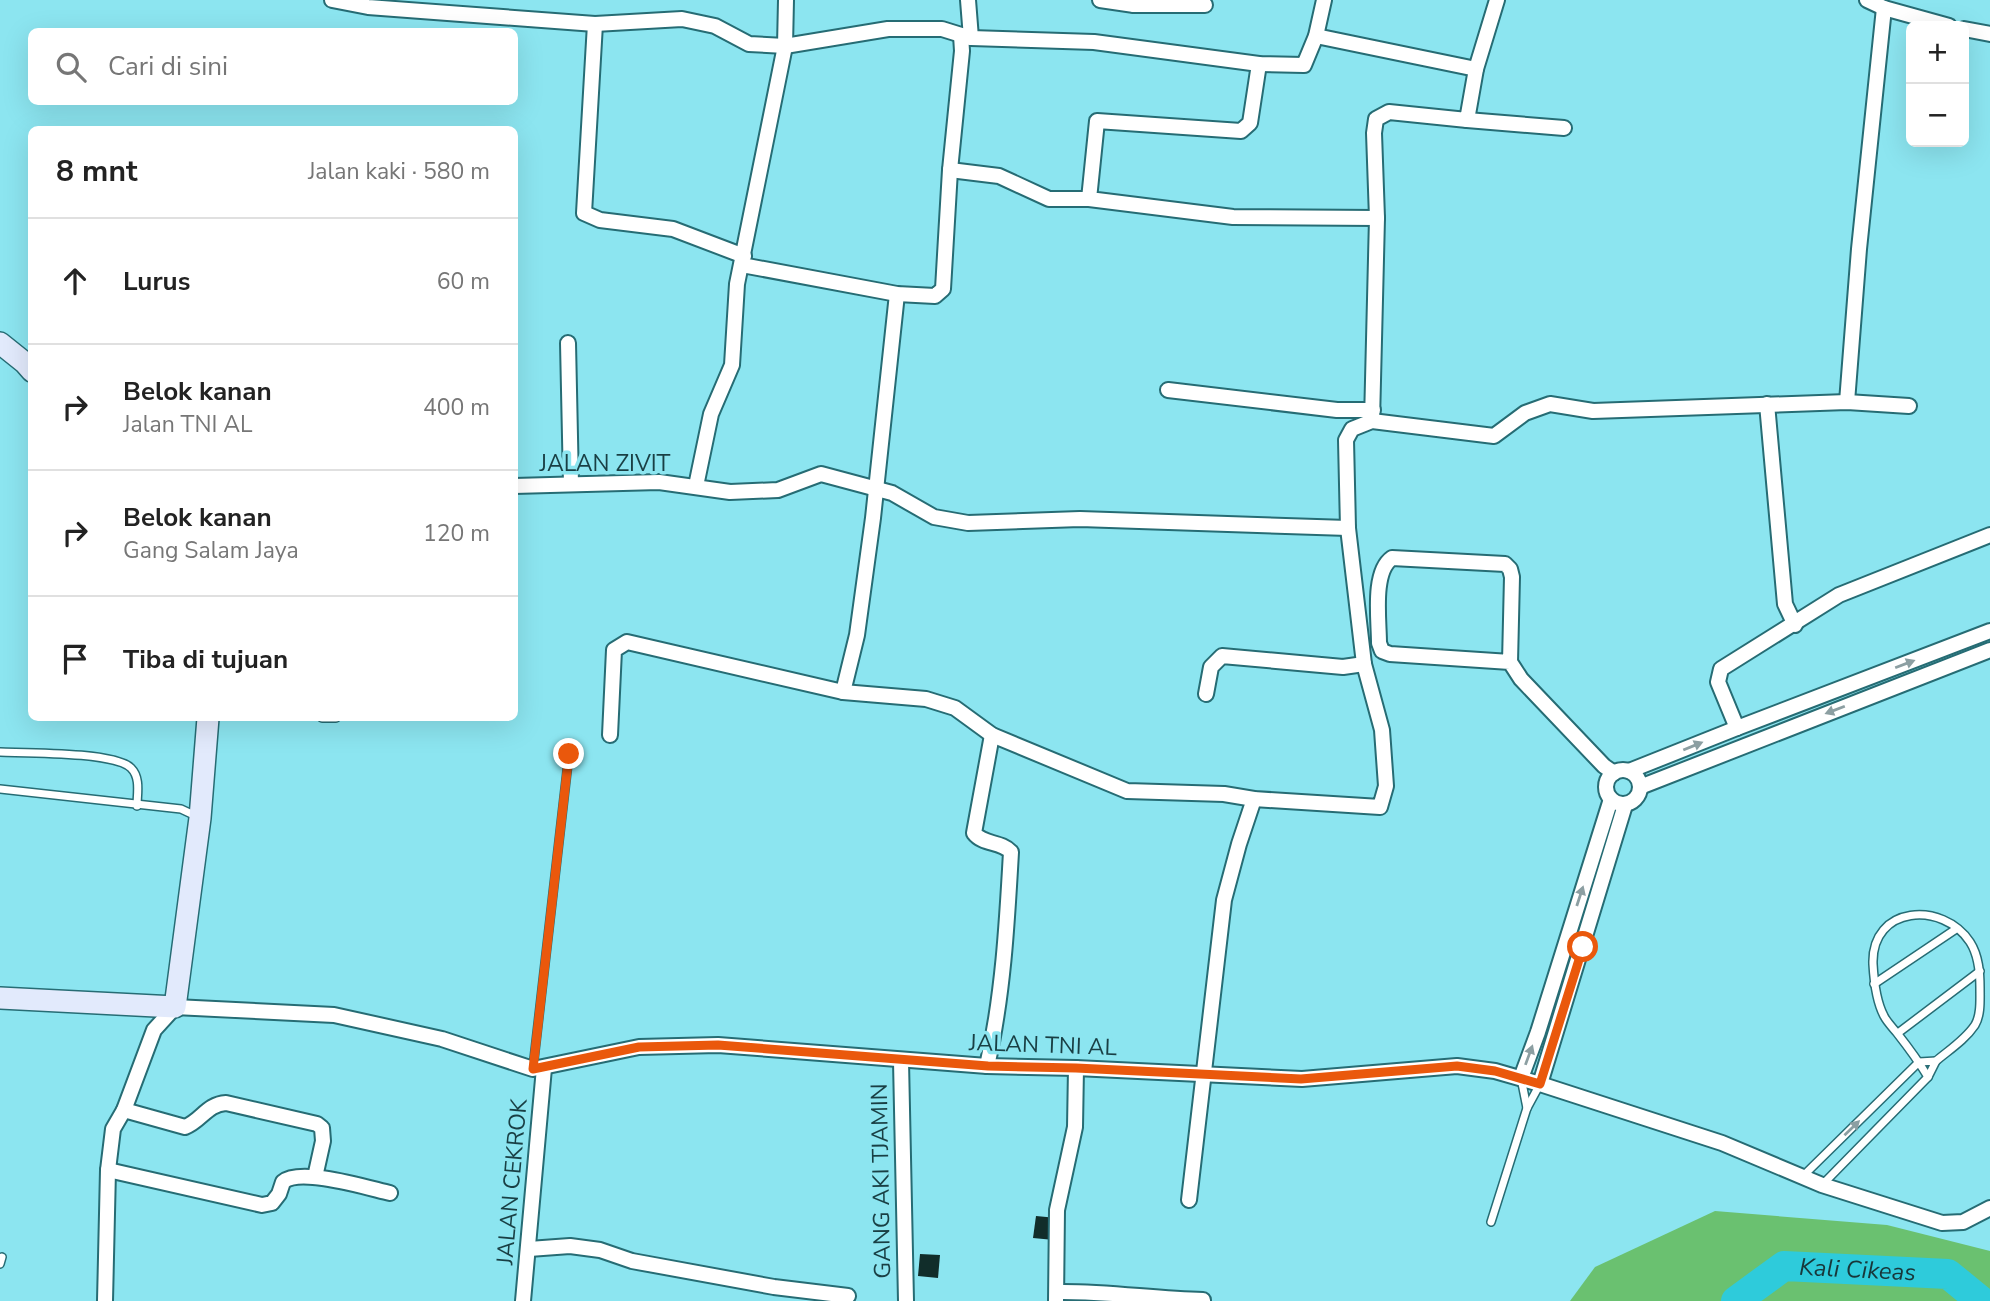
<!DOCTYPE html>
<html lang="id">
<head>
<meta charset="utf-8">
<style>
  :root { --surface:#fff; --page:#f6f6f6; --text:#222; --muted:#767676; --line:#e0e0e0 }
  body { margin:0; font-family:"Nunito Sans",sans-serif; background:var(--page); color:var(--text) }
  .controls { position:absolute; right:21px; top:21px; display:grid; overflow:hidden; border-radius:10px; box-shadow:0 7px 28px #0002 }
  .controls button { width:63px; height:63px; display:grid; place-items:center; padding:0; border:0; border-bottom:2px solid var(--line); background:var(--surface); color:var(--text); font:35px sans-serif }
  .stop { position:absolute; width:21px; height:21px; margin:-16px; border:5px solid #ea580c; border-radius:50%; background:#fff }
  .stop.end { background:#ea580c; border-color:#fff; box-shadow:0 2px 7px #0008 }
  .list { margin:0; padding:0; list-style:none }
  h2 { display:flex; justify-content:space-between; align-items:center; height:91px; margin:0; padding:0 28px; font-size:30px }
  h2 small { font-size:23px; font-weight:400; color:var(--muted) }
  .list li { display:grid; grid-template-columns:46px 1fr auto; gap:21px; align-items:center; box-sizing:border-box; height:126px; padding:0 28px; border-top:2px solid var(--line) }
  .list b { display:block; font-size:26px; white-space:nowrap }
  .list p { margin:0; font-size:23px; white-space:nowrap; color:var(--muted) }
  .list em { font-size:23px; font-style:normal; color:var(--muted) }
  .icon { flex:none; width:38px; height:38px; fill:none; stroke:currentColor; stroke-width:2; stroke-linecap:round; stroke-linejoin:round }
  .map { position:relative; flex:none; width:1990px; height:1301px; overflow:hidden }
  .search { position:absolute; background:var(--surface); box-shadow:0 7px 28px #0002; left:28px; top:28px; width:490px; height:77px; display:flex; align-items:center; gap:18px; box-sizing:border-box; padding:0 24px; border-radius:10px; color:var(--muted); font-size:26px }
  .panel { position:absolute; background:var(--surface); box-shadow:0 7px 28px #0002; left:28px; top:126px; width:490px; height:595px; border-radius:10px }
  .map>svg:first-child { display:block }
</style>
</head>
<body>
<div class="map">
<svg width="1990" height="1301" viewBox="0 0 1990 1301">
  <rect width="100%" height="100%" fill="#8ce5f0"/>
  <path fill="#6ac170" d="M 1715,1211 L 1887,1225 L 1990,1251 L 1990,1301 L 1570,1301 L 1595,1267 Z"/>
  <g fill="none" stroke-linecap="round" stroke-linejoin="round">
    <path stroke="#2ecbdb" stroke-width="30" id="s1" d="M 1736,1301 L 1784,1266 L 1948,1274 L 1981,1301"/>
  </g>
  <g fill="#112d2a">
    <path d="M 1036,1216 L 1057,1218 L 1054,1240 L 1033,1238 Z"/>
    <path d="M 920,1254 L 940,1255 L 938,1278 L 918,1276 Z"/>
  </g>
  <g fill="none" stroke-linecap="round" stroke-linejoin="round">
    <defs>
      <g id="lane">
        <path d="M 322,718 L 336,718"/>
        <path d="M 0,752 C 26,753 115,752 131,768 C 141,778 137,794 137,806"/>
        <path d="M 0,789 L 181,809 L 196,816"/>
        <path d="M 1874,984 L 1956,929"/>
        <path d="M 1898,1033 L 1980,971"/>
        <path d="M 533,1068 L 569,754"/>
        <path d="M 1928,1077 C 1919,1062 1908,1047 1897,1033 C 1893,1028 1887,1022 1884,1016 C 1876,1001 1874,982 1873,964 C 1871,905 1943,901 1970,942 C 1979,956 1980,973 1980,988 C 1980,1000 1981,1015 1975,1025 C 1965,1040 1949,1050 1936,1061"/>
        <path d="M 1521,1078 L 1527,1108"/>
        <path d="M 1803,1176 L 1919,1062 L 1936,1061 L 1928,1077 L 1822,1185"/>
        <path d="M 1491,1222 L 1527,1108 L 1540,1084"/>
        <path d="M 0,1264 L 2,1257"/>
      </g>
      <g id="street">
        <path d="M 332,0 L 368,7 L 595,24 L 682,19 L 715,26 L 749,44 L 785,46 L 888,29 L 942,29 L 971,38 L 1094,42 L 1259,64 L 1304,65 L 1316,36 L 1324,0"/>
        <path d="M 968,0 L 971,38"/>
        <path d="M 1100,0 L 1134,5"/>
        <path d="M 1134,0 L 1134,5 L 1205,5"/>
        <path d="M 1867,0 L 1884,8 L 1949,26"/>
        <path d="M 595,24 L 584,213 L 600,220 L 673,229 L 744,256"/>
        <path d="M 1964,29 L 1990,34"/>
        <path d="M 1316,36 L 1476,69"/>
        <path d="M 1259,64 L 1250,123 L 1241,131 L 1097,121 L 1089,199 L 1233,217 L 1377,218"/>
        <path d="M 1467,120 L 1564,128"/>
        <path d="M 950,170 L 999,176 L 1049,199 L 1089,199"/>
        <path d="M 742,265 L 897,294 L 935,296 L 943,289 L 950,170 L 962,51 L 961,35"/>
        <path d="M 568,343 L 571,484"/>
        <path d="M 1168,390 L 1337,410 L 1373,410"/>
        <path d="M 1847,402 L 1859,249 L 1884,8"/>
        <path d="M 1767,404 L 1785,604 L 1795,625"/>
        <path d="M 1372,421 L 1377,218 L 1374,133 L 1376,119 L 1389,112 L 1467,120 L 1476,69 L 1497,0"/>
        <path d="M 514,486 L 659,482 L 730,492 L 778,490 L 821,474 L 892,493 L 934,517 L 968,523 L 1080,519 L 1348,528"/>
        <path d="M 696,486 L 711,414 L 732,365 L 737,284 L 785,46 L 786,0"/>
        <path d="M 1510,662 L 1390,654 L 1382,651 L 1379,643 C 1379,620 1372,572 1392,558 L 1505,564 L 1510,569 L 1512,577 L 1510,662 L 1521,679 L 1604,766 L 1614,773"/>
        <path d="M 843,692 L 857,635 L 873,518 L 897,294"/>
        <path d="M 1206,694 L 1211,667 L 1222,656 L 1343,667 L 1364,664"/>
        <path d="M 1737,728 L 1718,682 L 1721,669 L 1839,595 L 1990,535"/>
        <path d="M 610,735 L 614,650 L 627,642 L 843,692 L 926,699 L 955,708 L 992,735 L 1127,791 L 1224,794 L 1254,799 L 1380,807 L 1386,786 L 1382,730 L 1364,664 L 1348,528 L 1346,440 L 1352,429 L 1372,421 L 1494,436 L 1525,413 L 1550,404 L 1593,411 L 1847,402 L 1909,406"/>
        <circle cx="1623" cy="787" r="17"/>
        <path d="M 1629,771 L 1737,728 L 1990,631"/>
        <path d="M 1640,787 L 1990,650"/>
        <path d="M 901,1061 L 906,1301"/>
        <path d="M 987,1066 C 1003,996 1007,924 1011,852 C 1001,841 983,845 974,833 L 992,735"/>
        <path d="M 1521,1078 L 1538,1032 L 1611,799"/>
        <path d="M 1540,1084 L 1625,805"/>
        <path d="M 124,1110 L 185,1127 C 201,1121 207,1104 226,1103 L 317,1124 L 322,1128 L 323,1141 L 315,1177"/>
        <path d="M 108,1170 L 262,1205 L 272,1203 L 279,1194 L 283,1182 C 300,1167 368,1188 390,1193"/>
        <path d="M 1189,1200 L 1224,900 L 1239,844 L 1254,799"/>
        <path d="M 529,1249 L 570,1246 L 600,1250 L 632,1261 L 774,1287 L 848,1296"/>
        <path d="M 1057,1292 C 1106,1291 1154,1299 1203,1300"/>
        <path d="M 105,1301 L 108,1170 L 113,1129 L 124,1110 L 154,1030 L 175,1007 L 334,1015 L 442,1039 L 533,1069 L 639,1047 L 718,1045 L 987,1066 L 1076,1068 L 1302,1079 L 1457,1066 L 1495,1071 L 1540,1084 L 1722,1143 L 1822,1185 L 1942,1223 L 1963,1222 L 1990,1208"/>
        <path d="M 523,1301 L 544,1068"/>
        <path d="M 1056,1301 L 1057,1210 L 1075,1127 L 1076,1068"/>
      </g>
      <g id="secondary">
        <path d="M 0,343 L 25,363 L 32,371"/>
        <path d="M 0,998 L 175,1007 L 200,818 L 208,718"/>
      </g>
    </defs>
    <use href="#lane" stroke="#266c74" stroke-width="10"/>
    <use href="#street" stroke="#266c74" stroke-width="18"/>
    <use href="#secondary" stroke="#266c74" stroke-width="24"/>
    <use href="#lane" stroke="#fff" stroke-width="7"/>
    <use href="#street" stroke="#fff" stroke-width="14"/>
    <use href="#secondary" stroke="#e2eafc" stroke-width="21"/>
  </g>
  <defs><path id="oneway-solid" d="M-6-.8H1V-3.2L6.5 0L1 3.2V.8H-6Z" transform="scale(1.75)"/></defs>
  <g fill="#8c9fa2">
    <use href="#oneway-solid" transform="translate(1905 664) rotate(-21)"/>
    <use href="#oneway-solid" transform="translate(1835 710) rotate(159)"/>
    <use href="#oneway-solid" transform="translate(1693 746) rotate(-22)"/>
    <use href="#oneway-solid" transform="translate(1580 896) rotate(-72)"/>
    <use href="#oneway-solid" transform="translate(1529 1055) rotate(-70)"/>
    <use href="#oneway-solid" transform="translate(1852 1128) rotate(-44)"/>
  </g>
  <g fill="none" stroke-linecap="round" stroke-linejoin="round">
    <path stroke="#ea580c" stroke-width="9" d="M 569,754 L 533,1069 L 639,1047 L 718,1045 L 988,1066 L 1076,1068 L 1301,1079 L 1457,1066 L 1495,1071 L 1540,1084 L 1583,947"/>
  </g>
  <g text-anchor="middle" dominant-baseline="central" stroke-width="7" stroke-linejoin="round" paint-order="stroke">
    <g font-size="23" fill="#193f44" stroke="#8ce5f0">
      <text x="605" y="463">JALAN ZIVIT</text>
      <text transform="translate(1043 1045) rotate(2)">JALAN TNI AL</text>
      <text transform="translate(881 1181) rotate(-91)">GANG AKI TJAMIN</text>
      <text transform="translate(512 1182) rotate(-85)">JALAN CEKROK</text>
    </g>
    <g font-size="24" font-style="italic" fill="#18373a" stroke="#8ce5f0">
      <text stroke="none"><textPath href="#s1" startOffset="133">Kali Cikeas</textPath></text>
    </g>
  </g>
</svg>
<div class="controls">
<button>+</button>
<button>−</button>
</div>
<div class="stop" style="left:1583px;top:947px"></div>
<div class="stop end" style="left:569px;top:754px"></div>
<div class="search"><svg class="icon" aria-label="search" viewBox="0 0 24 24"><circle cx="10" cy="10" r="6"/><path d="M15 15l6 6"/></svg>Cari di sini</div>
<section class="panel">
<h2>8 mnt<small>Jalan kaki · 580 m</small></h2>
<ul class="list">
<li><svg class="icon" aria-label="ahead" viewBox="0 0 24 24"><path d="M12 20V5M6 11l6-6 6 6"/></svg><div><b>Lurus</b></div><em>60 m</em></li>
<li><svg class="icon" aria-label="right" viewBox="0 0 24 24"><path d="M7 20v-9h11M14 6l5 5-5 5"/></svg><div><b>Belok kanan</b><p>Jalan TNI AL</p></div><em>400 m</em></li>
<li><svg class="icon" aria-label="right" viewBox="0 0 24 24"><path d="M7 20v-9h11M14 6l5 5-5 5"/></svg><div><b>Belok kanan</b><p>Gang Salam Jaya</p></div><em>120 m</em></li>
<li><svg class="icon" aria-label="arrive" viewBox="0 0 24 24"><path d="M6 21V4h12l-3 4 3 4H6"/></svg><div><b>Tiba di tujuan</b></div></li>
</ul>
</section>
</div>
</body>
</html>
